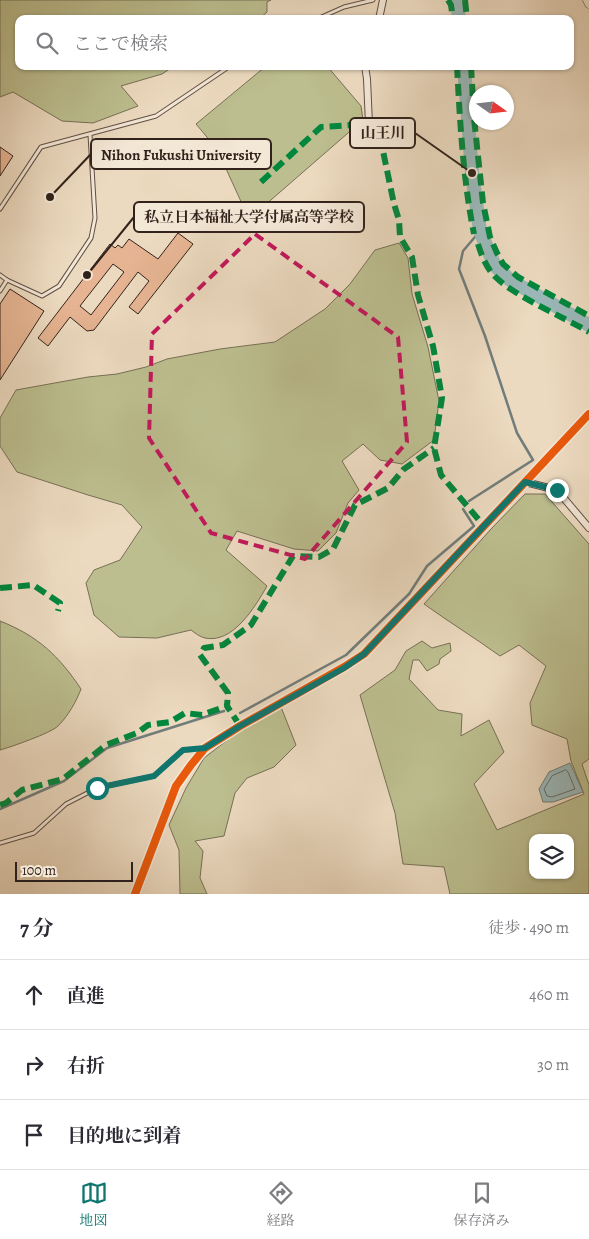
<!DOCTYPE html>
<html lang="ja">
<head>
<meta charset="utf-8">
<style>
  :root { --surface:#fff; --page:#f7f7f7; --text:#2b2b33; --muted:#7c7c81; --line:#e1e1e2; --accent:#0f766e }
  body { margin:0; font-family:Alegreya,"Noto Serif JP",serif; background:var(--page); color:var(--text) }
  .controls { position:absolute; right:15px; bottom:15px; display:grid; overflow:hidden; border-radius:10px; box-shadow:0 1px 4px #0004 }
  .controls button { width:45px; height:45px; display:grid; place-items:center; padding:0; border:0; border-bottom:1px solid var(--line); background:var(--surface); color:var(--text); font:25px sans-serif }
  .compass { position:absolute; left:469px; top:85px; width:45px; height:45px; border-radius:50%; background:var(--surface); box-shadow:0 1px 4px #0004; rotate:104deg }
  .scale { position:absolute; left:15px; bottom:12px; width:118px; box-sizing:border-box; padding-left:5px; border:2px solid #32221c; border-top:0; font-size:14px; line-height:18px; white-space:nowrap; color:#32221c; -webkit-text-stroke:4px #f3e7d6; paint-order:stroke }
  .stop { position:absolute; width:15px; height:15px; margin:-11px; border:4px solid #0f766e; border-radius:50%; background:#fff }
  .stop.end { background:#0f766e; border-color:#fff; box-shadow:0 1px 5px #0008 }
  .list { margin:0; padding:0; list-style:none }
  h2 { display:flex; justify-content:space-between; align-items:center; height:65px; margin:0; padding:0 20px; font-size:21px }
  h2 small { font-size:16px; font-weight:400; color:var(--muted) }
  .list li { display:grid; grid-template-columns:32px 1fr auto; gap:15px; align-items:center; box-sizing:border-box; height:70px; padding:0 20px; border-top:1px solid var(--line) }
  .list b { display:block; font-size:19px; white-space:nowrap }
  .list em { font-size:16px; font-style:normal; color:var(--muted) }
  .icon { flex:none; width:28px; height:28px; fill:none; stroke:currentColor; stroke-width:2; stroke-linecap:round; stroke-linejoin:round }
  .map { position:relative; flex:none; width:589px; height:894px; overflow:hidden }
  .search { position:absolute; background:var(--surface); box-shadow:0 1px 4px #0004; left:15px; right:15px; top:15px; height:55px; display:flex; align-items:center; gap:12px; box-sizing:border-box; padding:0 18px; border-radius:10px; color:var(--muted); font-size:19px }
  .sheet { height:275px; background:var(--surface) }
  nav { display:flex; justify-content:space-around; align-items:center; box-sizing:border-box; height:70px; border-top:1px solid var(--line); background:var(--surface); font-size:14px; color:var(--muted) }
  nav a { display:grid; justify-items:center; gap:2px }
  nav .on { color:var(--accent) }
  .map>svg:first-child { display:block }
</style>
</head>
<body>
<div class="map">
<svg width="589" height="894" viewBox="0 0 589 894">
  <rect width="100%" height="100%" fill="#ecdac0"/>
  <filter id="stains"><feTurbulence type="fractalNoise" baseFrequency=".004" numOctaves="4"/><feColorMatrix values="0 0 0 0 .2 0 0 0 0 .09 0 0 0 0 .02 0 0 0 .5 -.17"/></filter>
  <radialGradient id="worn" r=".72"><stop offset=".6" stop-color="#630" stop-opacity="0"/><stop offset="1" stop-color="#630" stop-opacity=".3"/></radialGradient>
  <g fill="#bcbe8f" stroke="#777056" fill-rule="evenodd">
    <path d="M 0,0 L 271,0 L 267,2 L 267,12 L 259,19 L 19,19 L 19,66 L 174,66 L 162,74 L 121,86 L 138,106 L 93,123 L 62,121 L 13,92 L 0,97 Z"/>
    <path d="M 266,66 L 327,66 L 361,106 L 363,120 L 249,219 L 217,149 L 196,124 Z"/>
    <path d="M 399,243 L 408,258 L 412,294 L 428,347 L 439,401 L 434,440 L 402,464 L 380,460 L 363,444 L 342,461 L 359,490 L 348,503 L 336,533 L 318,551 L 294,549 L 237,531 L 226,550 L 267,586 C 255,607 233,644 205,638 C 200,637 195,633 191,630 L 157,638 L 119,637 L 94,615 L 86,583 L 94,570 L 120,560 L 142,527 L 122,505 L 88,495 L 17,472 L 0,446 L 0,418 L 16,390 L 88,377 L 117,374 L 146,367 L 167,359 L 220,349 L 275,342 L 325,309 L 350,284 L 375,250 Z"/>
    <path d="M 525,494 L 545,494 L 589,544 L 589,759 L 582,764 L 589,785 L 589,894 L 450,894 L 444,867 L 403,864 L 395,813 L 360,695 L 395,670 L 406,651 L 422,641 L 432,648 L 450,643 L 451,651 L 440,659 L 439,664 L 427,671 L 419,660 L 413,660 L 409,679 L 438,710 L 462,714 L 461,736 L 489,720 L 504,752 L 474,784 L 497,830 L 584,794 L 571,761 L 567,739 L 532,725 L 530,703 L 546,666 L 519,645 L 500,656 C 475,638 449,622 424,604 L 491,529 ZM 533,838 L 570,838 L 570,875 L 533,875 Z"/>
    <path d="M 0,621 C 38,636 59,656 81,689 C 76,702 68,716 58,726 C 51,733 11,747 0,750 Z"/>
    <path d="M 281,707 L 296,745 L 274,767 L 247,778 L 235,793 L 224,836 L 195,841 L 203,851 L 200,878 L 207,894 L 180,894 L 179,850 L 169,825 L 186,788 L 204,758 L 230,738 Z"/>
  </g>
  <path fill="#9bb9ba" stroke="#717d7b" d="M 570,763 L 583,792 L 553,802 L 543,802 L 539,789 L 549,772 Z"/>
  <g fill="none" stroke-linecap="round" stroke-linejoin="round">
    <path stroke="#666e6b" stroke-width="1" d="M 566,770 L 568,772 L 575,789 L 552,797 L 547,796 L 544,789 L 552,776 Z"/>
    <g stroke="#717d7b" stroke-width="2.5">
      <path d="M 469,501 L 533,460 L 517,433 L 485,336 L 459,269 L 463,251 L 480,231"/>
      <path d="M 240,713 L 346,655 L 409,594 L 427,566 L 474,526 L 463,509"/>
      <path d="M 0,809 L 64,781 L 107,748 L 224,711"/>
    </g>
    <g stroke="#9bb9ba" stroke-width="14">
      <path d="M 457,0 L 459,19"/>
      <path d="M 464,66 L 472,173 L 480,231 L 495,266 L 510,280 L 589,325"/>
    </g>
  </g>
  <g fill="#e6b492" stroke="#32221c" fill-rule="evenodd">
    <path d="M 0,147 L 13,156 L 0,176 Z"/>
    <path d="M 178,233 L 193,244 L 138,314 L 129,307 L 149,281 L 138,272 L 94,330 L 87,331 L 70,317 L 48,346 L 38,338 L 110,244 L 115,248 L 118,245 L 122,248 L 129,239 L 158,259 ZM 113,264 L 124,272 L 91,315 L 80,306 Z"/>
    <path d="M 10,289 L 44,311 L 0,380 L 0,304 Z"/>
  </g>
  <g fill="none" stroke-linecap="round" stroke-linejoin="round">
    <defs>
      <g id="service">
        <path d="M 317,19 L 344,7 L 373,0"/>
        <path d="M 0,209 L 41,147 L 156,116 L 230,66"/>
        <path d="M 0,275 L 7,280 L 42,296 L 59,286 L 91,238 L 95,218 L 90,135"/>
        <path d="M 0,291 L 7,280"/>
        <path d="M 0,843 L 34,833 L 66,804 L 97,788 L 154,776 L 183,750 L 202,749"/>
      </g>
      <g id="minor">
        <path d="M 379,19 L 383,0"/>
        <path d="M 365,66 L 367,79 L 369,124"/>
        <path d="M 525,482 L 557,490 L 589,528"/>
      </g>
      <g id="tertiary">
        <path d="M 587,0 L 589,4"/>
        <path d="M 135,894 L 176,786 L 191,765 L 205,748 L 240,726 L 344,667 L 364,654 L 589,414"/>
      </g>
    </defs>
    <use href="#service" stroke="#605045" stroke-width="5"/>
    <use href="#minor" stroke="#605045" stroke-width="8"/>
    <use href="#tertiary" stroke="#605045" stroke-width="9"/>
    <use href="#service" stroke="#f3e7d6" stroke-width="3"/>
    <use href="#minor" stroke="#f3e7d6" stroke-width="6"/>
    <use href="#tertiary" stroke="#f3e7d6" stroke-width="8"/>
    <g stroke="#00873e" stroke-width="6" stroke-dasharray="12 6" stroke-linecap="butt">
      <path d="M 448,0 L 451,5 L 453,19"/>
      <path d="M 465,0 L 467,19"/>
      <path d="M 457,66 C 460,122 463,179 474,234"/>
      <path d="M 471,66 L 474,118 L 483,203 L 490,237 L 497,253 L 503,264 L 518,277 L 589,316"/>
      <path d="M 261,182 L 321,127 L 369,124 L 383,151 L 394,204 L 399,220 L 400,237 L 412,257 L 418,295 L 433,346 L 442,398 L 434,448 L 441,475 L 484,526"/>
      <path d="M 478,244 C 481,254 485,264 491,272 C 508,294 564,317 589,332"/>
      <path d="M 0,588 L 33,585 L 60,603 L 58,611"/>
      <path d="M 240,726 L 227,706 L 228,693 L 200,655 L 204,648 L 223,645 L 251,625 L 293,556 L 319,557 L 333,549 L 355,505 L 388,488 L 404,469 L 434,448"/>
      <path d="M 0,805 L 6,803 L 22,790 L 63,779 L 106,745 L 137,733 L 148,725 L 170,722 L 185,713 L 202,715 L 227,706"/>
    </g>
    <defs>
      <path id="cycleway" d="M 135,894 L 176,786 L 191,765 L 205,748 L 240,726 L 344,667 L 364,654 L 589,414"/>
    </defs>
    <use href="#cycleway" stroke="#f3e7d6" stroke-width="11"/>
    <use href="#cycleway" stroke="#e8590c" stroke-width="8"/>
  </g>
  <g fill="none" stroke-linecap="round" stroke-linejoin="round">
    <path stroke="#0f766e" stroke-width="6" d="M 97,788 L 154,776 L 183,750 L 205,748 L 240,726 L 344,668 L 364,654 L 525,482 L 557,490"/>
  </g>
  <path fill="none" stroke="#c2185b" stroke-width="4" stroke-dasharray="10 6" stroke-linejoin="round" d="M 255,234 L 398,337 L 407,442 L 305,559 L 211,533 L 149,438 L 152,334 Z"/>
  <path fill="none" stroke="#32221c" stroke-width="2" d="M472 173L415 133M50 197L91 154M87 275L134 217"/>
  <g fill="#32221c" stroke="#f3e7d6" stroke-width="2">
    <circle cx="472" cy="173" r="5"/>
    <circle cx="50" cy="197" r="5"/>
    <circle cx="87" cy="275" r="5"/>
  </g>
  <g fill="#f3e7d6" stroke="#32221c" stroke-width="2">
    <rect x="350" y="118" width="65" height="30" rx="5"/>
    <rect x="91" y="139" width="180" height="30" rx="5"/>
    <rect x="134" y="202" width="230" height="30" rx="5"/>
  </g>
  <g font-size="15" text-anchor="middle" font-weight="bold" fill="#32221c">
    <text x="383" y="138">山王川</text>
    <text x="181" y="160">Nihon Fukushi University</text>
    <text x="249" y="222">私立日本福祉大学付属高等学校</text>
  </g>
  <rect width="100%" height="100%" filter="url(#stains)"/>
  <rect width="100%" height="100%" fill="url(#worn)"/>
</svg>
<div class="controls">
<button><svg class="icon" aria-label="layers" viewBox="0 0 24 24"><path d="M12 4l9 5-9 5-9-5zM3 14l9 5 9-5"/></svg></button>
</div>
<svg class="compass" viewBox="-18 -18 36 36"><path d="M0-13l5 13h-10z" fill="#e53935"/><path d="M0 13l5-13h-10z" fill="#7c7c81"/></svg>
<div class="scale">100 m</div>
<div class="stop" style="left:97px;top:788px"></div>
<div class="stop end" style="left:557px;top:490px"></div>
<div class="search"><svg class="icon" aria-label="search" viewBox="0 0 24 24"><circle cx="10" cy="10" r="6"/><path d="M15 15l6 6"/></svg>ここで検索</div>
</div>
<section class="sheet">
<h2>7 分<small>徒歩 · 490 m</small></h2>
<ul class="list">
<li><svg class="icon" aria-label="ahead" viewBox="0 0 24 24"><path d="M12 20V5M6 11l6-6 6 6"/></svg><div><b>直進</b></div><em>460 m</em></li>
<li><svg class="icon" aria-label="right" viewBox="0 0 24 24"><path d="M7 20v-9h11M14 6l5 5-5 5"/></svg><div><b>右折</b></div><em>30 m</em></li>
<li><svg class="icon" aria-label="arrive" viewBox="0 0 24 24"><path d="M6 21V4h12l-3 4 3 4H6"/></svg><div><b>目的地に到着</b></div></li>
</ul>
</section>
<nav>
<a class="on"><svg class="icon" aria-label="map" viewBox="0 0 24 24"><path d="M3 6l6-2 6 2 6-2v14l-6 2-6-2-6 2zM9 4v14M15 6v14"/></svg>地図</a>
<a><svg class="icon" aria-label="directions" viewBox="0 0 24 24"><path d="M12 3l9 9-9 9-9-9zM9 14v-3h6M13 9l2 2-2 2"/></svg>経路</a>
<a><svg class="icon" aria-label="saved" viewBox="0 0 24 24"><path d="M7 4h10v16l-5-4-5 4z"/></svg>保存済み</a>
</nav>
</body>
</html>
